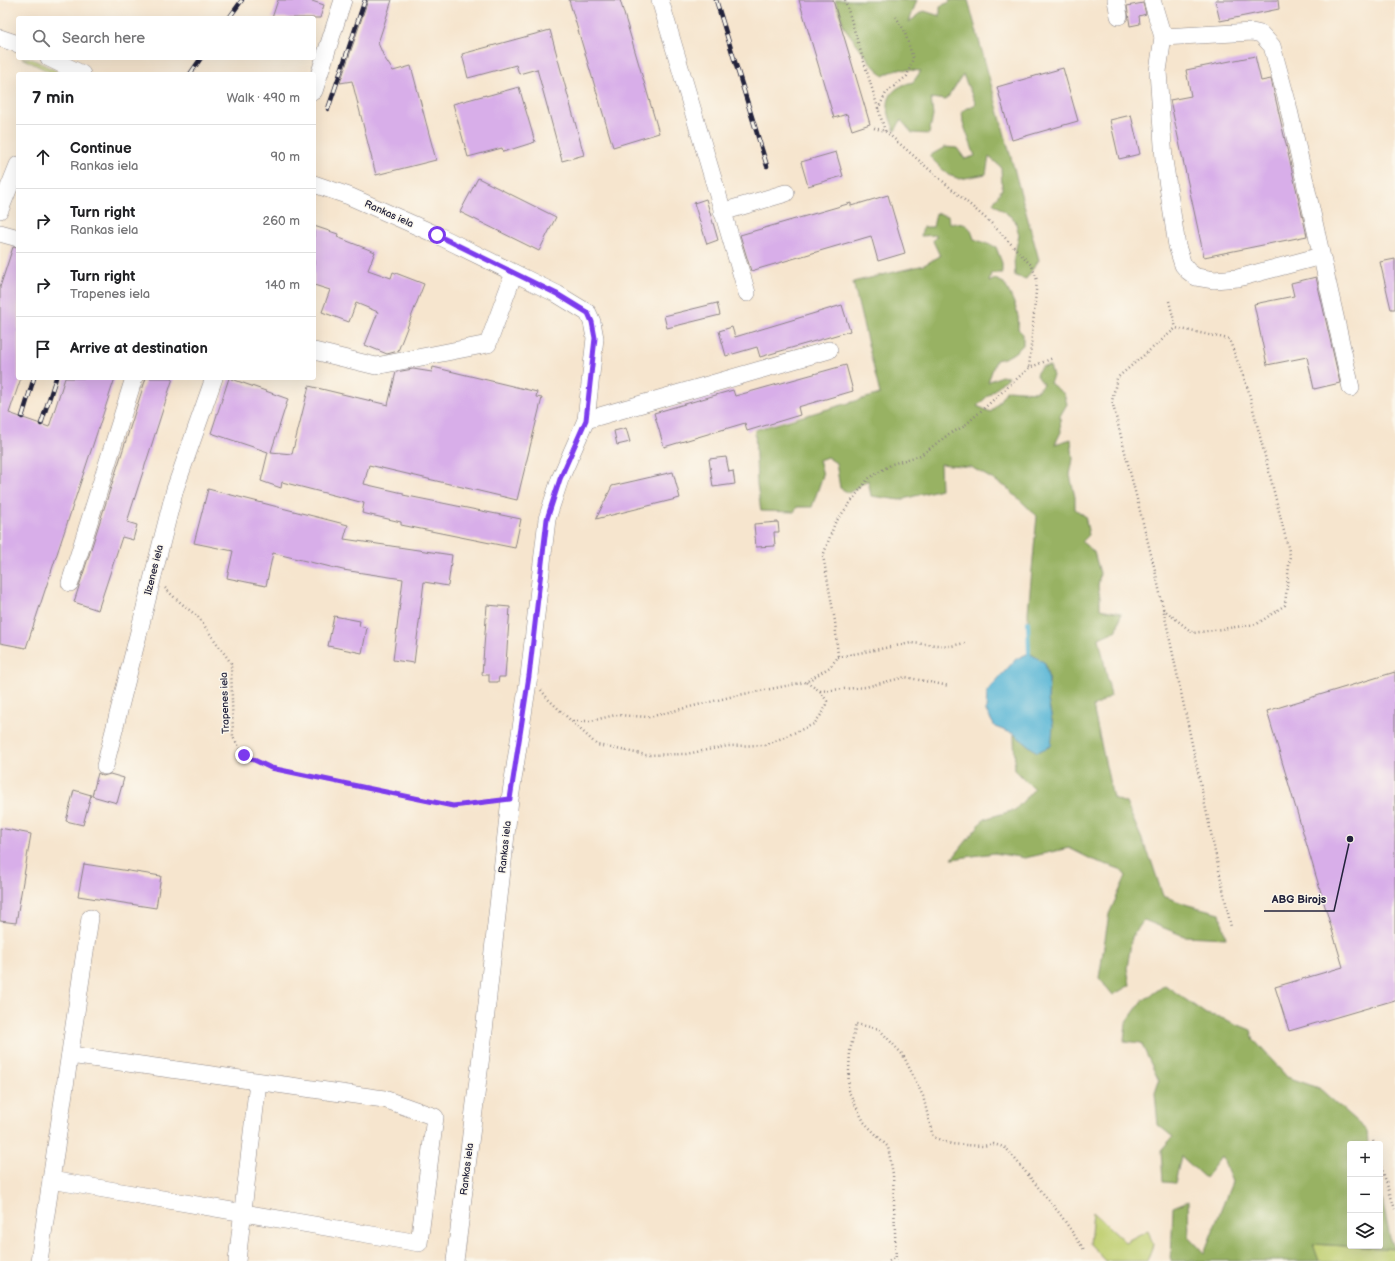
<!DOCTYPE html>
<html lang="en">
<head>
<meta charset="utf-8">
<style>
  :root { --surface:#fff; --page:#f6f6f6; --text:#202124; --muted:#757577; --line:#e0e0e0 }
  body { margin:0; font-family:"Balsamiq Sans",sans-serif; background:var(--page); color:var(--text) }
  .controls { position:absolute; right:12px; bottom:12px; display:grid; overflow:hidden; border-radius:4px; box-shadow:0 4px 16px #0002 }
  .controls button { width:36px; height:36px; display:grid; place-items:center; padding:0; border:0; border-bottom:1px solid var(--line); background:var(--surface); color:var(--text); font:20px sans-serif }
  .stop { position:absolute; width:12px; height:12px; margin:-9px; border:3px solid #7c3aed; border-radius:50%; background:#fff }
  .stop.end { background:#7c3aed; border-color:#fff; box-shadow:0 1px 4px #0008 }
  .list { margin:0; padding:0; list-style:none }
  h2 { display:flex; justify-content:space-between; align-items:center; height:52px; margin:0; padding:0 16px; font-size:17px }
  h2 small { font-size:13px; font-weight:400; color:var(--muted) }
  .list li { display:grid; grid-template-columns:26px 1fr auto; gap:12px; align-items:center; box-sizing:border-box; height:64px; padding:0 16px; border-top:1px solid var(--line) }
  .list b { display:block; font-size:15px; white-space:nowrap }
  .list p { margin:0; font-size:13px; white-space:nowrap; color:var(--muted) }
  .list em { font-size:13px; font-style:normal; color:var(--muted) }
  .icon { flex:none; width:22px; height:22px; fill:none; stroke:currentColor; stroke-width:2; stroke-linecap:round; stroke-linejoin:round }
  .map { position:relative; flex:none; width:1395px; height:1261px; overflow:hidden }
  .search { position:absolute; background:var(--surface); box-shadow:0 4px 16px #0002; left:16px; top:16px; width:300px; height:44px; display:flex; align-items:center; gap:10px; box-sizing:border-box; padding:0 14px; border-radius:4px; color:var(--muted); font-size:15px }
  .panel { position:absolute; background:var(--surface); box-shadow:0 4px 16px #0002; left:16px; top:72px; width:300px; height:308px; border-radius:4px }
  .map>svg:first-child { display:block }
</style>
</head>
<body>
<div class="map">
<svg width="1395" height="1261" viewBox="0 0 1395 1261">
  <rect width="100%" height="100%" fill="#fbf7ec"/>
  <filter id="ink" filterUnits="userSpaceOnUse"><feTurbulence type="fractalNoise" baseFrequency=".025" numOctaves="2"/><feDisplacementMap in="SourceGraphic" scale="8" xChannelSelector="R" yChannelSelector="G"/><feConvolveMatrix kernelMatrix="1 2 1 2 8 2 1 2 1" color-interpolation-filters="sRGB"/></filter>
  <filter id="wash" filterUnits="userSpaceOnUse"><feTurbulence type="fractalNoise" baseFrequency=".012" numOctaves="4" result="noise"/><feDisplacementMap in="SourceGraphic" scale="16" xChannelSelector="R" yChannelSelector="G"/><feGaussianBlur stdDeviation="0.9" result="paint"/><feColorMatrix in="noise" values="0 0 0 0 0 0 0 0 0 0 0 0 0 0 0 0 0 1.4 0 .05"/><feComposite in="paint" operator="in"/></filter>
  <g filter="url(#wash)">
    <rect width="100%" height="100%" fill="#f6e5ce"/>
    <g fill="#c0cf71" stroke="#717856">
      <path d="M 22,58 L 30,58 L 62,74 L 54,74 Z"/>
      <path d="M 1093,1212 L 1125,1242 L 1148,1230 L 1153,1245 L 1147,1261 L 1106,1261 L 1090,1244 Z"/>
      <path d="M 1312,1244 L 1395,1249 L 1395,1261 L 1319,1261 Z"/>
    </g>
    <g fill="#98b263" stroke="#5d6a4f">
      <path d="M 835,0 L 917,0 L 909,22 L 924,11 L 940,16 L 940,6 L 950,2 L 949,0 L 968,0 L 1039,260 L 1026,279 L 1015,276 L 1014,257 L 1019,235 L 1015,220 L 993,203 L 1002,189 L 1001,167 L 989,157 L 986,174 L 960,179 L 948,175 L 929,156 L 945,147 L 957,148 L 965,159 L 975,156 L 963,123 L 962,111 L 976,104 L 963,75 L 946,100 L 931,98 L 933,116 L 929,134 L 912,133 L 901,120 L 895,131 C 884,107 883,89 913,82 L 921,71 L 897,69 L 883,76 L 871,63 L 844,27 Z"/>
      <path d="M 936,213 L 948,216 L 949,223 C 965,224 969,222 974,239 L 996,247 L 1002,263 L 1002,273 L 991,273 L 989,282 L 995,279 L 1004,283 C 1011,296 1021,313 1018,329 L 1023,334 L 1023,345 C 1015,353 1008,358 996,360 L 988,382 L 1001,376 L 1008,377 L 977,406 L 991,412 L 998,403 L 1007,390 L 1036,392 L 1043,384 L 1036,374 L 1041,367 L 1050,366 L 1053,376 L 1050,383 L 1064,394 L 1067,404 L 1060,416 L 1061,432 L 1055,444 L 1071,439 L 1073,459 L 1070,475 L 1075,497 L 1075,509 L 1085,516 L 1089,535 L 1082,542 L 1094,552 L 1100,573 L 1098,587 L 1100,597 L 1100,609 L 1121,613 L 1117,630 L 1099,638 L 1111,696 L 1093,707 L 1113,798 L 1126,803 L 1151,860 L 1163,896 L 1188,905 L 1220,913 L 1226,938 L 1184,936 L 1144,920 L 1132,937 L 1127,968 L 1130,985 L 1113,995 L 1099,978 L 1109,914 L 1126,876 L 1120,869 L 1093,860 L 1069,848 L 1025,858 L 994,853 L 952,859 L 984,819 L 1015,810 L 1034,789 L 1015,770 L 1014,734 L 1037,752 L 1053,726 L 1048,700 L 1049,681 L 1045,663 L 1029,653 L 1028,612 L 1037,516 L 1006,487 L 971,467 L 940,464 L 941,489 L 900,500 L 871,496 L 868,480 L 849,493 L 840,488 L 836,463 L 827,457 L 819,460 L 823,475 L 812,507 L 797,507 L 794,512 L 761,511 L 757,484 L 755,430 L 880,394 L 853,282 L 924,265 L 940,256 L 933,241 L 937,235 L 921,236 L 923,227 L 933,227 Z"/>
      <path d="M 1165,985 L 1206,1014 L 1219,1017 L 1251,1030 L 1254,1040 L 1287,1077 L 1319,1088 L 1367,1131 L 1368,1144 L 1350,1144 L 1350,1246 L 1380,1246 L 1380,1189 L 1390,1238 L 1395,1249 L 1313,1244 L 1319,1261 L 1171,1261 L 1173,1207 L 1188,1201 L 1189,1237 L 1204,1253 L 1232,1182 L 1222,1156 L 1205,1178 L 1181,1156 L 1175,1183 L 1163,1182 L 1161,1150 L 1173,1137 L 1158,1125 L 1155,1093 L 1159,1081 L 1141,1043 L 1124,1041 L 1126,1023 L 1141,1002 Z"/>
    </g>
    <path fill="#57b5d5" stroke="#3c6c88" d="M 1029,653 L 1045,663 L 1049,681 L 1048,700 L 1053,726 L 1051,746 L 1037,752 L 1014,734 L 995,727 L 986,711 L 987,691 L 1016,659 Z"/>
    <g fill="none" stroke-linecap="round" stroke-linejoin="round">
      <path stroke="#57b5d5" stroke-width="4" d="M 1028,622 L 1029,653"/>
    </g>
    <g id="blocks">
      <g fill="#d8aee9">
        <path d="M 278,0 L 309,0 L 324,5 L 320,18 L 272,18 Z"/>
        <path d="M 368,0 L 392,0 L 378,43 L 384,57 L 393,71 L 411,66 L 436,160 L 376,175 L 352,81 L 340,83 Z"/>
        <path d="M 569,0 L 620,0 L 659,133 L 613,147 Z"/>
        <path d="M 799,0 L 833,0 L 870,124 L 852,130 L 847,114 L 834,118 Z"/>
        <path d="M 1215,0 L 1278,0 L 1279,9 L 1220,21 Z"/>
        <path d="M 1143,3 L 1146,14 L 1139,16 L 1140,24 L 1130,26 L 1127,6 Z"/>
        <path d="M 550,30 L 584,155 L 562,161 L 537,69 L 519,74 L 516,65 L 468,78 L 462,54 Z"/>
        <path d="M 1255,56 L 1261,81 L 1271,79 L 1307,236 L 1204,257 L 1170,100 L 1191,96 L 1186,70 Z"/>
        <path d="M 1063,68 L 1078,121 L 1012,140 L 997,87 Z"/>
        <path d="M 519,87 L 535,142 L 503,152 L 502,148 L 468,157 L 453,104 L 486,95 L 486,96 Z"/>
        <path d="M 1131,115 L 1140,154 L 1119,159 L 1110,120 Z"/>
        <path d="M 836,152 L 843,176 L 808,186 L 801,162 Z"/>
        <path d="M 478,178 L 556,217 L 539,251 L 460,212 Z"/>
        <path d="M 888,195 L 905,253 L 878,261 L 871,236 L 751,271 L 740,235 L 851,203 L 851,206 Z"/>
        <path d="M 706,199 L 718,240 L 707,244 L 694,203 Z"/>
        <path d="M 314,226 L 338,234 L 337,237 L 375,252 L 368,270 L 391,278 L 393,272 L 424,284 L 398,351 L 387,354 L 365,345 L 378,312 L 356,303 L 349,322 L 322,312 L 330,290 L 314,285 Z"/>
        <path d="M 13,247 L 18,248 L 18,378 L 21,378 L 9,413 L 49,427 L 65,378 L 115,378 L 26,648 L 0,643 L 0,287 Z"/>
        <path d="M 1395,259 L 1395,309 L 1391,309 L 1380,262 Z"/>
        <path d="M 1316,277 L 1340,383 L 1314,389 L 1307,357 L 1267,365 L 1254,304 L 1294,296 L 1291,283 Z"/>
        <path d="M 717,303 L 720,315 L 667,328 L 664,316 Z"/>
        <path d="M 842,305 L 850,331 L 760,357 L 757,347 L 726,356 L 719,331 L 732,327 L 735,337 Z"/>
        <path d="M 846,365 L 853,391 L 798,407 L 800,415 L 747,431 L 745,423 L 664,447 L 654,413 L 733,390 L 735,396 Z"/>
        <path d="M 433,367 L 537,392 L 536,397 L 542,398 L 517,500 L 369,465 L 364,484 L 403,493 L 403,495 L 521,519 L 515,548 L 401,525 L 401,522 L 362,513 L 364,503 L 282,482 L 281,488 L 261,481 L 268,452 L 211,433 L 229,378 L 288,399 L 271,452 L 292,454 L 309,386 L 388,405 L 396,372 L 413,369 L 432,372 Z"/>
        <path d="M 146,378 L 173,378 L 127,522 L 137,525 L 133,540 L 122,537 L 98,610 L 74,602 Z"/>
        <path d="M 626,428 L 630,442 L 617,445 L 614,431 Z"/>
        <path d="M 726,457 L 729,472 L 733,471 L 735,484 L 713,487 L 709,459 Z"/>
        <path d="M 673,472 L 680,498 L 596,519 L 612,486 Z"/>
        <path d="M 208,489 L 348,525 L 344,539 L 452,555 L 448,586 L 424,582 L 414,663 L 393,660 L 403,579 L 343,570 L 273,553 L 266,586 L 227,578 L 233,551 L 194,543 Z"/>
        <path d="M 778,522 L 779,532 L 774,532 L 775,546 L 756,547 L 754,524 Z"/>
        <path d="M 487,605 L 510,607 L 505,677 L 499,677 L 498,682 L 489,682 L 489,675 L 482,675 Z"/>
        <path d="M 334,616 L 360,621 L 359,626 L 367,628 L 362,653 L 328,646 Z"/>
        <path d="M 1395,672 L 1395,1000 L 1289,1031 L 1275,987 L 1343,967 L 1267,711 Z"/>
        <path d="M 98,773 L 103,776 L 110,774 L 124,778 L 117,803 L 92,796 Z"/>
        <path d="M 74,790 L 91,795 L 83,825 L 66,821 Z"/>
        <path d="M 0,828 L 31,834 L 16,923 L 0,921 Z"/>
        <path d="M 84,864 L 161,876 L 156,908 L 78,896 Z"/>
      </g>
    </g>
  </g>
  <g filter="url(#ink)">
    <use href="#blocks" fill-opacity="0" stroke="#8c8484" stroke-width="1"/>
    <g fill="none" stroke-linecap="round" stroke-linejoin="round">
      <defs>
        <g id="minor">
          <path d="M 660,0 L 747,293"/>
          <path d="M 1116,0 L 1119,16"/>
          <path d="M 1152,0 L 1163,37 L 1158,71 L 1164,160 L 1177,246 L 1183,265 L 1188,271 L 1196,277 L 1214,280 L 1238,278 L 1321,256"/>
          <path d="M 1163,37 L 1252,32 L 1261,34 L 1272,46 L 1287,101 L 1351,388"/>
          <path d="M 0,38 L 18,44"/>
          <path d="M 49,58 L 82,74"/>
          <path d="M 314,91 L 343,0"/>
          <path d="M 314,184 L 349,196 L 437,235 L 557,294 L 588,313 L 592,322 L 595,338 L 586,420 L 560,479 L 547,519 L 529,676 L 510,799 L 483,1040 L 455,1261"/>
          <path d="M 0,210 L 18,165"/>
          <path d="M 722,212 L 786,193"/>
          <path d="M 0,233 L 18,238"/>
          <path d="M 314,351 L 376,366 L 488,344 L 514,273"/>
          <path d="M 586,420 L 829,350"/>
          <path d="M 70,583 L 134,378"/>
          <path d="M 105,766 L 175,489 L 214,378"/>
          <path d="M 51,1180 L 419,1243 L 435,1117 L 384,1099 L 70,1055"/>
          <path d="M 39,1261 L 90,918"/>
          <path d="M 237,1261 L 258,1082"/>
        </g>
      </defs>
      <use href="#minor" stroke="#8c8484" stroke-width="18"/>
      <g stroke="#8c8484" stroke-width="2.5" stroke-dasharray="1 3" stroke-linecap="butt">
        <path d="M 845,0 L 885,131"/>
        <path d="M 878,109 L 886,93 L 907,76 L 913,58 L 904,30 L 896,17"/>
        <path d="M 874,128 L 885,131 L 991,223 L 1032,266 L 1037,280 L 1029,368"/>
        <path d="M 1169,301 L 1176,328"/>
        <path d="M 165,588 L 175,598 L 198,617 L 231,663 L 233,737 L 244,755 L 271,768 L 453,806 L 496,801"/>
        <path d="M 1163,609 L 1193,633 L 1257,624 L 1285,605 L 1290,555 L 1248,389 L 1229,339 L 1176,328 L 1117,378 L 1112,401 L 1155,570 L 1231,927"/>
        <path d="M 838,657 L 911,643 L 951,646 L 965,643"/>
        <path d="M 541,690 L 549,700 L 597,745 L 646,755 L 686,754 L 728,746 L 766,745 L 814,724 L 824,711 L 827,701 L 820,691 L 806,682"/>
        <path d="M 820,691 L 866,687 L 905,677 L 949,686"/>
        <path d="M 573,721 L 591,721 L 615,715 L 649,717 L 734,696 L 806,682 L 830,667 L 838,657 L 835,621 L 823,556 L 835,523 L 868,479 L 892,464 L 921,455 L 949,434 L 963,427 L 1029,368 L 1053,358"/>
        <path d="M 1373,1141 L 1374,1144"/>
        <path d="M 1380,1163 L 1395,1209"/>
        <path d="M 889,1261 L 896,1257"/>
        <path d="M 896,1261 L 893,1174 L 888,1147 L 864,1122 L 848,1090 L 850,1051 L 856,1024 L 879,1029 L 903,1055 L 923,1096 L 933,1137 L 951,1144 L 983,1146 L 994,1144 L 1006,1148 L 1060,1214 L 1085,1251"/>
      </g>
      <use href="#minor" stroke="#fff" stroke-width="17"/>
      <defs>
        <g id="rail">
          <path d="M 716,0 L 767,166"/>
          <path d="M 229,18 L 242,0"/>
          <path d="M 190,74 L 201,58"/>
          <path d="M 328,109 L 365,0"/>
          <path d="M 22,417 L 34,378"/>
          <path d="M 41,424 L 56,378"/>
        </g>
      </defs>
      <use href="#rail" stroke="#22223b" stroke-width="4.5"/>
      <use href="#rail" stroke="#fbf7ec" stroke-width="3" stroke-dasharray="9" stroke-linecap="butt"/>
    </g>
  </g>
  <g fill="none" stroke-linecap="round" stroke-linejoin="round" filter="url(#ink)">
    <path stroke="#7c3aed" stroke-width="5" d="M 244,755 L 271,768 L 453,806 L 510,799 L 529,676 L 547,519 L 560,479 L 586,420 L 595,338 L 592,322 L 588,313 L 557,294 L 437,235"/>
  </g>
  <g text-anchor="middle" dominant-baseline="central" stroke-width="3" stroke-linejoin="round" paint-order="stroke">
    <g font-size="10" fill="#22223b" stroke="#fbf7ec">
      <text transform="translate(389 214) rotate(24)">Rankas iela</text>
      <text transform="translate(154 570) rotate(-76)">Ilzenes iela</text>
      <text transform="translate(225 703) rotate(-92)">Trapenes iela</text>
      <text transform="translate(505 847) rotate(-84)">Rankas iela</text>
      <text transform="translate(467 1169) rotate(-83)">Rankas iela</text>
    </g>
  </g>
  <path fill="none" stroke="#22223b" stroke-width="1.5" d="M1350 839L1334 911H1264"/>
  <circle fill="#22223b" stroke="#fbf7ec" stroke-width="1.5" cx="1350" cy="839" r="4"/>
  <g font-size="11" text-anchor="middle" font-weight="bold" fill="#22223b" stroke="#fbf7ec" stroke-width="3" stroke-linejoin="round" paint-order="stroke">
    <text x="1299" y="903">ABG Birojs</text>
  </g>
</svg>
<div class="controls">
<button>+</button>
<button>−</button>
<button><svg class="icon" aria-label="layers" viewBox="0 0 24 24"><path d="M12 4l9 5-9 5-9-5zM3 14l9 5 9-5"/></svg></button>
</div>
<div class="stop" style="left:437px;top:235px"></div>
<div class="stop end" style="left:244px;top:755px"></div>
<div class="search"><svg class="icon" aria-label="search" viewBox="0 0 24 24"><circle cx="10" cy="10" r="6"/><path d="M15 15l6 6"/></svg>Search here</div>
<section class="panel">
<h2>7 min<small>Walk · 490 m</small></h2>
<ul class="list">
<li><svg class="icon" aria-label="ahead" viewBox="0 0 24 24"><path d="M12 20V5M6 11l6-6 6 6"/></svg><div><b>Continue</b><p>Rankas iela</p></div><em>90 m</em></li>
<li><svg class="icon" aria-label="right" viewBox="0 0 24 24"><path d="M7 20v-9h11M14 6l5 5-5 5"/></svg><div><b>Turn right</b><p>Rankas iela</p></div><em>260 m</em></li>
<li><svg class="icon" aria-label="right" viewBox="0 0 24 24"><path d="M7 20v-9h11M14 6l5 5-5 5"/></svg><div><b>Turn right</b><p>Trapenes iela</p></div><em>140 m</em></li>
<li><svg class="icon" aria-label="arrive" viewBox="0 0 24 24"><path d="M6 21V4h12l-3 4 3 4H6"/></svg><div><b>Arrive at destination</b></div></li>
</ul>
</section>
</div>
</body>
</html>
